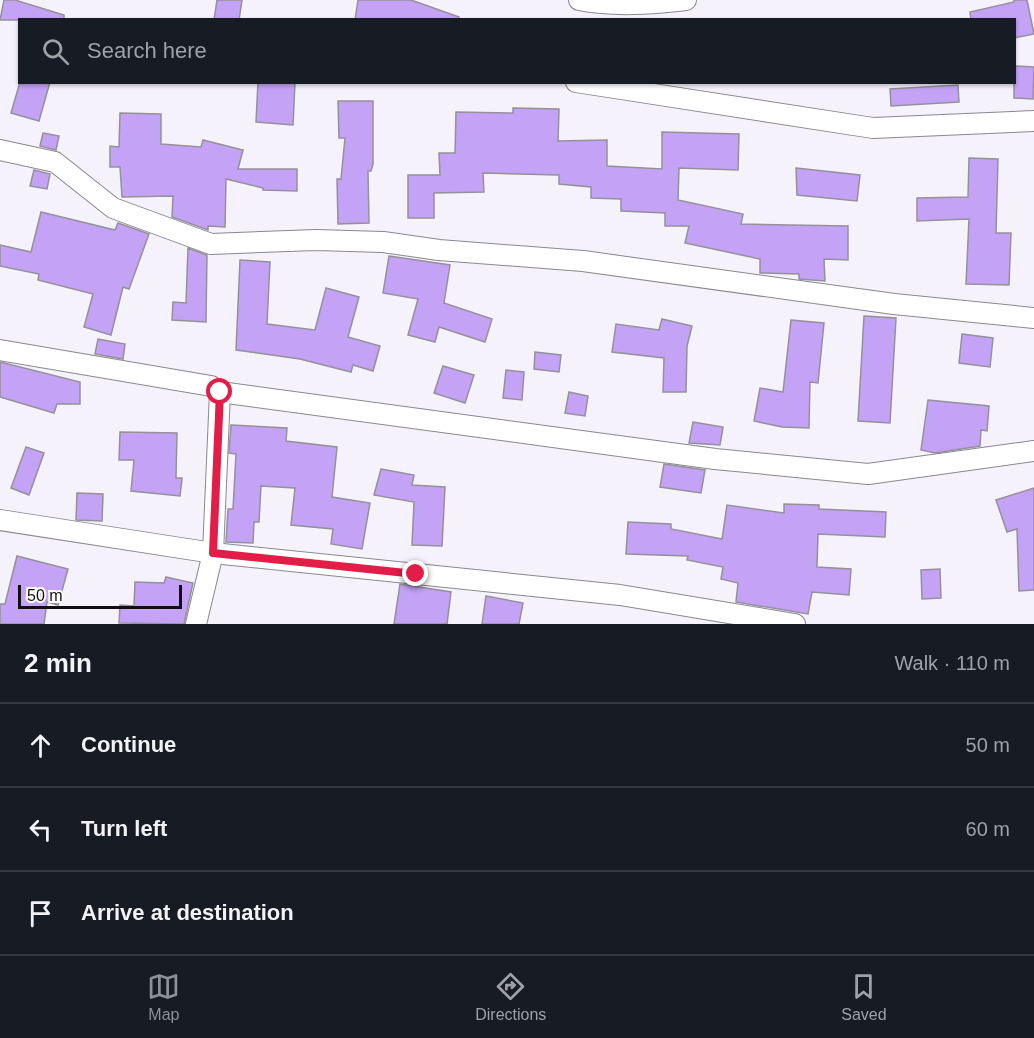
<!DOCTYPE html>
<html lang="en">
<head>
<meta charset="utf-8">
<style>
  :root { --surface:#171b24; --page:#20242c; --text:#f1f3f6; --muted:#9ea1a6; --line:#363941; --accent:#8c9099 }
  body { margin:0; font-family:Helvetica,sans-serif; background:var(--page); color:var(--text) }
  .scale { position:absolute; left:18px; bottom:15px; width:164px; box-sizing:border-box; padding-left:6px; border:3px solid #100f13; border-top:0; font-size:16px; line-height:21px; white-space:nowrap; color:#100f13; -webkit-text-stroke:4px #fff; paint-order:stroke }
  .stop { position:absolute; width:18px; height:18px; margin:-14px; border:4px solid #e11d48; border-radius:50%; background:#fff }
  .stop.end { background:#e11d48; border-color:#fff; box-shadow:0 2px 6px #0008 }
  .list { margin:0; padding:0; list-style:none }
  h2 { display:flex; justify-content:space-between; align-items:center; height:78px; margin:0; padding:0 24px; font-size:26px }
  h2 small { font-size:20px; font-weight:400; color:var(--muted) }
  .list li { display:grid; grid-template-columns:39px 1fr auto; gap:18px; align-items:center; box-sizing:border-box; height:84px; padding:0 24px; border-top:2px solid var(--line) }
  .list b { display:block; font-size:22px; white-space:nowrap }
  .list em { font-size:20px; font-style:normal; color:var(--muted) }
  .icon { flex:none; width:33px; height:33px; fill:none; stroke:currentColor; stroke-width:2; stroke-linecap:round; stroke-linejoin:round }
  .map { position:relative; flex:none; width:1034px; height:624px; overflow:hidden }
  .search { position:absolute; background:var(--surface); box-shadow:0 2px 4px #0004; left:18px; right:18px; top:18px; height:66px; display:flex; align-items:center; gap:15px; box-sizing:border-box; padding:0 21px; border-radius:0px; color:var(--muted); font-size:22px }
  .sheet { height:330px; background:var(--surface) }
  nav { display:flex; justify-content:space-around; align-items:center; box-sizing:border-box; height:84px; border-top:2px solid var(--line); background:var(--surface); font-size:16px; color:var(--muted) }
  nav a { display:grid; justify-items:center; gap:3px }
  nav .on { color:var(--accent) }
  .map>svg:first-child { display:block }
</style>
</head>
<body>
<div class="map">
<svg width="1034" height="624" viewBox="0 0 1034 624">
  <rect width="100%" height="100%" fill="#f5f2fc"/>
  <g fill="#c4a2f6" stroke="#94919a" stroke-width="1.5">
    <path d="M 4,0 L 15,0 L 64,15 L 64,20 L 0,20 Z"/>
    <path d="M 217,0 L 242,0 L 239,20 L 214,20 Z"/>
    <path d="M 358,0 L 411,0 L 459,17 L 458,20 L 355,20 Z"/>
    <path d="M 1014,0 L 1027,0 L 1034,34 L 1014,38 L 1014,20 L 971,20 L 970,12 L 1014,2 Z"/>
    <path d="M 1014,66 L 1034,67 L 1033,99 L 1014,98 Z"/>
    <path d="M 20,82 L 50,82 L 39,121 L 11,113 Z"/>
    <path d="M 258,82 L 295,82 L 293,125 L 256,122 Z"/>
    <path d="M 958,85 L 959,102 L 891,106 L 890,89 Z"/>
    <path d="M 338,101 L 373,101 L 373,164 L 371,171 L 368,171 L 369,223 L 338,224 L 337,179 L 341,179 L 345,138 L 339,138 Z"/>
    <path d="M 513,108 L 559,109 L 558,141 L 607,140 L 607,166 L 662,169 L 662,132 L 739,134 L 738,170 L 679,168 L 678,200 L 743,214 L 741,224 L 848,226 L 848,260 L 824,259 L 825,281 L 799,279 L 799,274 L 760,273 L 760,259 L 685,243 L 689,226 L 665,226 L 665,213 L 621,211 L 621,199 L 591,198 L 591,187 L 559,184 L 559,175 L 483,173 L 484,192 L 434,193 L 434,218 L 408,218 L 408,175 L 440,175 L 439,153 L 455,153 L 456,112 L 513,113 Z"/>
    <path d="M 120,113 L 161,114 L 161,144 L 201,147 L 203,140 L 243,150 L 238,169 L 297,169 L 297,191 L 263,190 L 263,188 L 226,179 L 225,227 L 208,226 L 208,230 L 172,217 L 173,196 L 122,197 L 120,167 L 110,167 L 110,146 L 119,147 Z"/>
    <path d="M 43,133 L 59,136 L 56,150 L 40,146 Z"/>
    <path d="M 969,158 L 998,159 L 996,233 L 1011,233 L 1009,285 L 966,284 L 969,219 L 917,221 L 917,198 L 968,197 Z"/>
    <path d="M 796,168 L 860,175 L 857,201 L 797,195 Z"/>
    <path d="M 34,170 L 50,174 L 47,189 L 30,186 Z"/>
    <path d="M 41,212 L 115,230 L 118,223 L 149,234 L 129,289 L 123,287 L 111,335 L 84,327 L 93,294 L 38,280 L 39,274 L 0,266 L 0,245 L 31,252 Z"/>
    <path d="M 188,248 L 207,255 L 206,322 L 172,320 L 173,302 L 186,303 Z"/>
    <path d="M 389,256 L 450,265 L 444,303 L 492,319 L 485,342 L 439,327 L 435,342 L 408,335 L 418,299 L 383,293 Z"/>
    <path d="M 240,260 L 270,262 L 267,324 L 315,330 L 326,288 L 359,297 L 348,337 L 380,346 L 373,371 L 353,365 L 351,372 L 300,359 L 236,350 Z"/>
    <path d="M 864,316 L 896,318 L 890,423 L 858,421 Z"/>
    <path d="M 662,319 L 692,326 L 687,346 L 686,392 L 663,392 L 664,358 L 612,352 L 616,324 L 659,330 Z"/>
    <path d="M 791,320 L 824,323 L 818,383 L 810,382 L 809,428 L 782,427 L 754,421 L 760,388 L 783,392 Z"/>
    <path d="M 962,334 L 993,338 L 990,367 L 959,363 Z"/>
    <path d="M 98,339 L 125,344 L 123,359 L 95,354 Z"/>
    <path d="M 535,352 L 561,355 L 559,372 L 534,369 Z"/>
    <path d="M 0,362 L 80,382 L 80,404 L 57,404 L 54,413 L 0,397 Z"/>
    <path d="M 443,366 L 474,375 L 465,403 L 434,393 Z"/>
    <path d="M 506,370 L 524,372 L 522,400 L 503,398 Z"/>
    <path d="M 569,392 L 588,396 L 585,416 L 565,413 Z"/>
    <path d="M 928,400 L 989,406 L 987,431 L 981,430 L 980,446 L 935,453 L 921,450 Z"/>
    <path d="M 693,422 L 723,427 L 720,445 L 689,443 Z"/>
    <path d="M 231,425 L 287,428 L 286,441 L 337,447 L 332,497 L 370,503 L 362,549 L 331,544 L 333,529 L 291,525 L 295,488 L 261,486 L 259,522 L 254,522 L 253,543 L 226,542 L 228,509 L 233,509 L 236,454 L 229,453 Z"/>
    <path d="M 120,432 L 177,433 L 176,478 L 182,478 L 180,496 L 131,491 L 134,460 L 119,460 Z"/>
    <path d="M 26,447 L 44,453 L 29,495 L 11,488 Z"/>
    <path d="M 664,464 L 705,470 L 701,493 L 660,487 Z"/>
    <path d="M 381,469 L 414,475 L 412,485 L 445,487 L 442,546 L 412,545 L 414,502 L 374,495 Z"/>
    <path d="M 1034,488 L 1034,590 L 1019,591 L 1017,529 L 1007,532 L 996,500 Z"/>
    <path d="M 77,493 L 103,494 L 102,521 L 76,520 Z"/>
    <path d="M 784,504 L 819,505 L 819,509 L 886,512 L 885,537 L 818,534 L 817,567 L 851,569 L 849,595 L 812,592 L 808,614 L 736,602 L 738,583 L 721,579 L 723,567 L 687,560 L 688,556 L 626,554 L 628,522 L 671,524 L 671,529 L 722,539 L 727,505 L 784,513 Z"/>
    <path d="M 17,556 L 68,569 L 58,605 L 47,602 L 44,624 L 0,624 L 0,604 L 5,604 Z"/>
    <path d="M 940,569 L 941,598 L 922,599 L 921,570 Z"/>
    <path d="M 166,577 L 193,583 L 184,624 L 119,623 L 120,605 L 134,606 L 135,582 L 164,583 Z"/>
    <path d="M 400,584 L 451,592 L 447,624 L 394,624 Z"/>
    <path d="M 486,596 L 523,603 L 519,624 L 482,624 Z"/>
  </g>
  <g fill="none" stroke-linecap="round" stroke-linejoin="round">
    <defs>
      <g id="street">
        <path d="M 579,0 C 615,7 650,4 686,0"/>
        <path d="M 576,82 L 873,128 L 1034,121"/>
        <path d="M 0,150 L 55,162 L 113,208 L 211,244 L 316,240 L 383,242 L 439,250 L 583,261 L 894,304 L 1034,318"/>
        <path d="M 0,350 L 211,386 L 220,392 L 715,459 L 868,474 L 1034,451"/>
        <path d="M 0,520 L 213,553 L 620,595 L 795,624"/>
        <path d="M 196,624 L 213,553 L 220,392"/>
      </g>
    </defs>
    <use href="#street" stroke="#8a8790" stroke-width="22"/>
    <use href="#street" stroke="#fff" stroke-width="20"/>
  </g>
  <g fill="none" stroke-linecap="round" stroke-linejoin="round">
    <path stroke="#e11d48" stroke-width="8" d="M 220,392 L 213,553 L 416,574"/>
  </g>
</svg>
<div class="scale">50 m</div>
<div class="stop" style="left:220px;top:392px"></div>
<div class="stop end" style="left:416px;top:574px"></div>
<div class="search"><svg class="icon" aria-label="search" viewBox="0 0 24 24"><circle cx="10" cy="10" r="6"/><path d="M15 15l6 6"/></svg>Search here</div>
</div>
<section class="sheet">
<h2>2 min<small>Walk · 110 m</small></h2>
<ul class="list">
<li><svg class="icon" aria-label="ahead" viewBox="0 0 24 24"><path d="M12 20V5M6 11l6-6 6 6"/></svg><div><b>Continue</b></div><em>50 m</em></li>
<li><svg class="icon" aria-label="left" viewBox="0 0 24 24"><path d="M17 20v-9H6M10 6l-5 5 5 5"/></svg><div><b>Turn left</b></div><em>60 m</em></li>
<li><svg class="icon" aria-label="arrive" viewBox="0 0 24 24"><path d="M6 21V4h12l-3 4 3 4H6"/></svg><div><b>Arrive at destination</b></div></li>
</ul>
</section>
<nav>
<a class="on"><svg class="icon" aria-label="map" viewBox="0 0 24 24"><path d="M3 6l6-2 6 2 6-2v14l-6 2-6-2-6 2zM9 4v14M15 6v14"/></svg>Map</a>
<a><svg class="icon" aria-label="directions" viewBox="0 0 24 24"><path d="M12 3l9 9-9 9-9-9zM9 14v-3h6M13 9l2 2-2 2"/></svg>Directions</a>
<a><svg class="icon" aria-label="saved" viewBox="0 0 24 24"><path d="M7 4h10v16l-5-4-5 4z"/></svg>Saved</a>
</nav>
</body>
</html>
